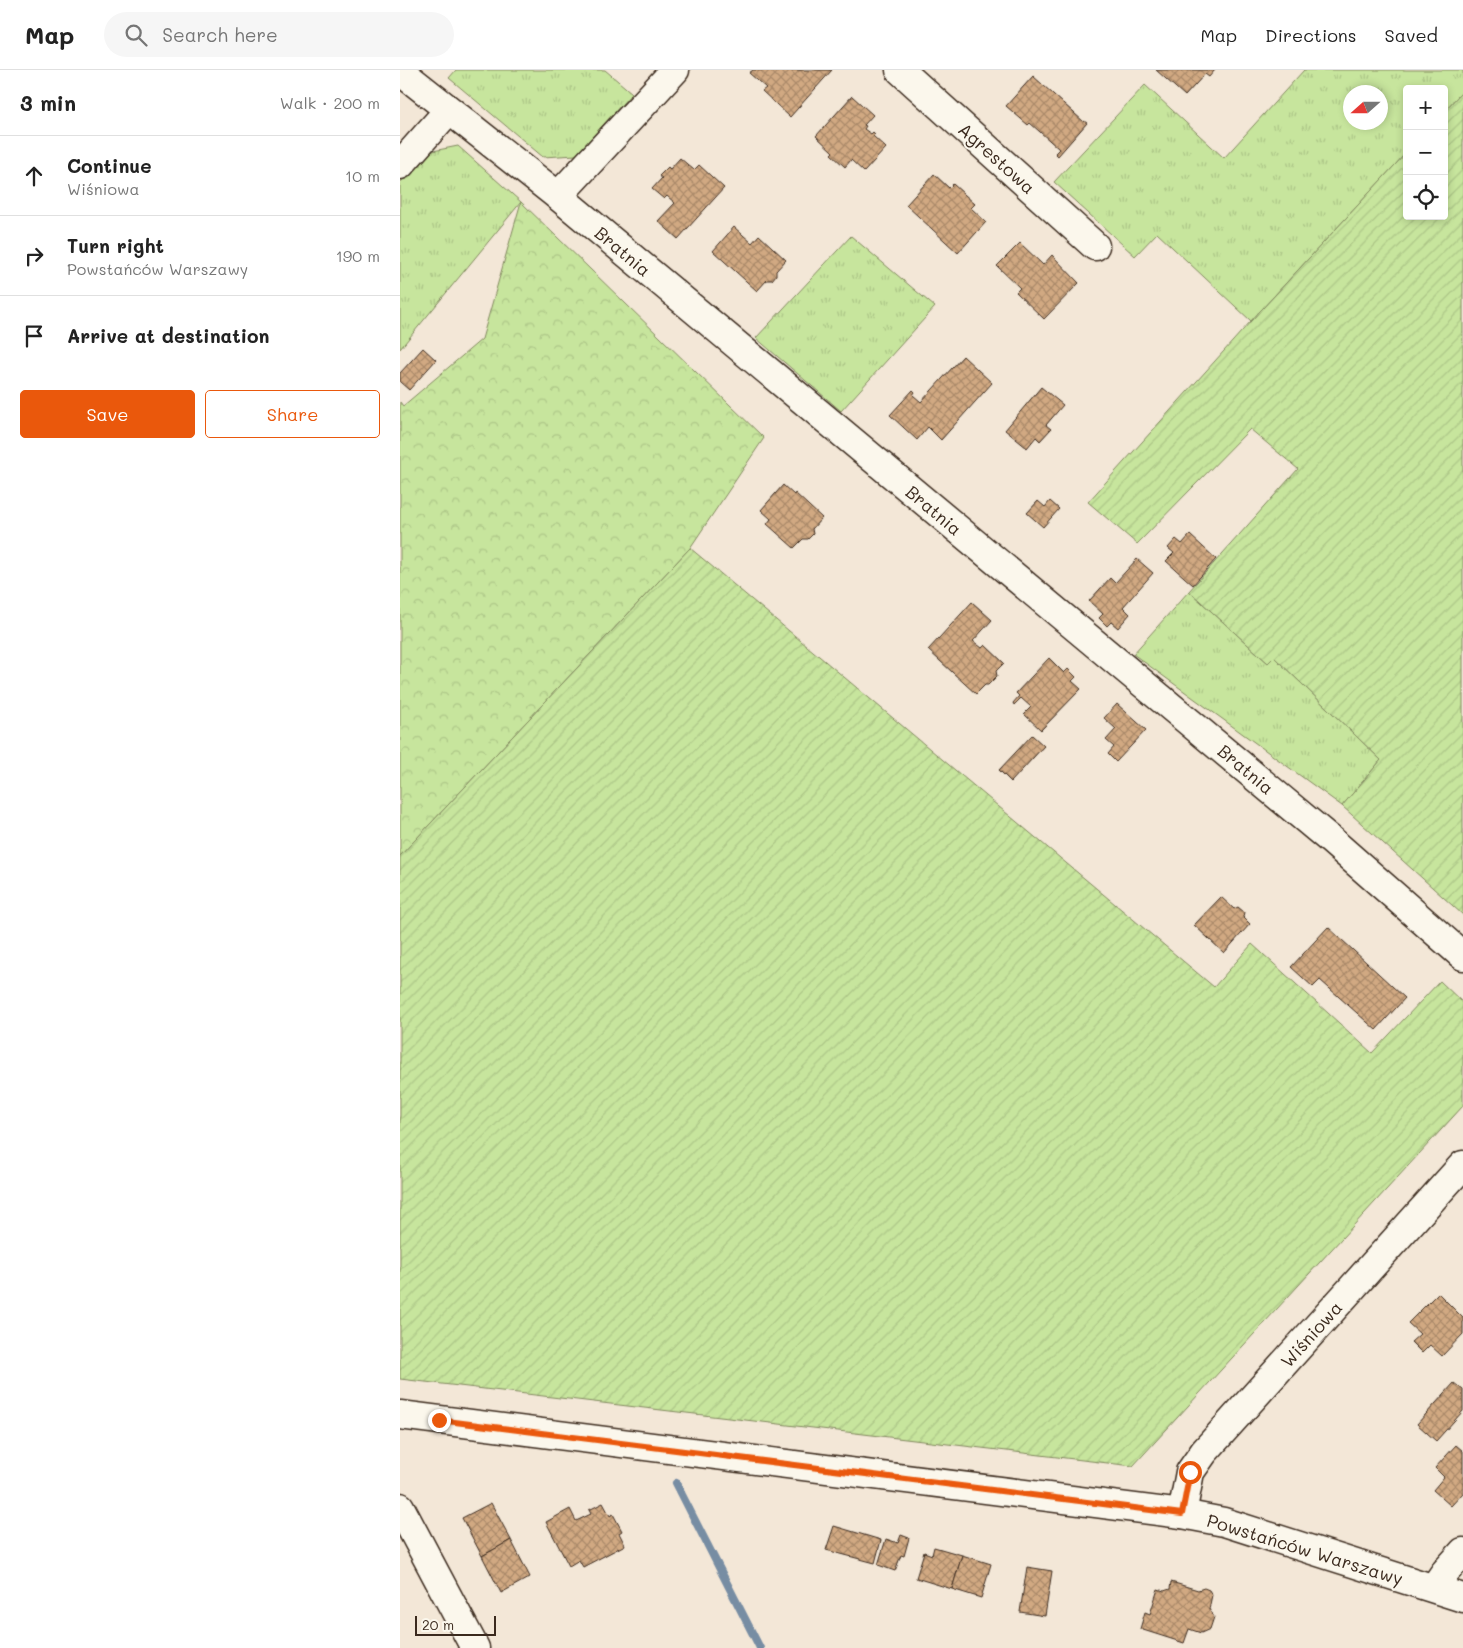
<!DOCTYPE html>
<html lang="en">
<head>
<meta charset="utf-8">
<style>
  :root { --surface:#fff; --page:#f6f6f6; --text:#222; --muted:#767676; --line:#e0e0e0; --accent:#ea580c }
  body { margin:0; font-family:Mali,sans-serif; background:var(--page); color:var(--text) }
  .controls { position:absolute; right:15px; top:15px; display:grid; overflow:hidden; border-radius:5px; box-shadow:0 2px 8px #0003 }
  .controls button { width:45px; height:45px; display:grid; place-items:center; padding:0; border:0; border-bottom:1px solid var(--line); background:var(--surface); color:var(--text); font:25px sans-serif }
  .compass { position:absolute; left:943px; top:15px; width:45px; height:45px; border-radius:50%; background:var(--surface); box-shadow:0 2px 8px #0003; rotate:249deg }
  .scale { position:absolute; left:15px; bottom:12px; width:81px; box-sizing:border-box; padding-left:5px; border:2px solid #3b2a1e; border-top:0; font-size:14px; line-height:18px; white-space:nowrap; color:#3b2a1e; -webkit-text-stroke:4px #fbf7ec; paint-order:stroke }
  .stop { position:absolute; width:15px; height:15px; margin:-11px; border:4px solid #ea580c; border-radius:50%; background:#fff }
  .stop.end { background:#ea580c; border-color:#fff; box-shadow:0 1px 5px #0008 }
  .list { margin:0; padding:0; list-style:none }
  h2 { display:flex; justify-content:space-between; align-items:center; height:65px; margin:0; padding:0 20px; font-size:21px }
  h2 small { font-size:16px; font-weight:400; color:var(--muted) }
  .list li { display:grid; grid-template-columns:32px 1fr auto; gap:15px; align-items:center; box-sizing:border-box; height:80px; padding:0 20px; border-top:1px solid var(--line) }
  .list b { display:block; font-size:19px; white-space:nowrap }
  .list p { margin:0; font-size:16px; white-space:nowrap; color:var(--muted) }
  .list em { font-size:16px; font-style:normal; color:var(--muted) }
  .actions { display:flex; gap:10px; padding:15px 20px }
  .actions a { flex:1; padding:11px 0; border:1px solid var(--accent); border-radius:5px; text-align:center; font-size:18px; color:var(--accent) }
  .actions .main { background:var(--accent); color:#fff }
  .icon { flex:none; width:28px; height:28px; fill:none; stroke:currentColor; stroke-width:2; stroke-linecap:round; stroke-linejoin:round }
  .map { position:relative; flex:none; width:1063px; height:1578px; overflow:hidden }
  header { display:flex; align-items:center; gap:30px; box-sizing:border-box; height:70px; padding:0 25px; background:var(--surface); border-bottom:1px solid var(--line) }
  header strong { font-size:24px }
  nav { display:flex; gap:28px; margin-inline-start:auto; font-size:18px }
  .search { width:350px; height:45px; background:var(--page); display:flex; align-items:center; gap:12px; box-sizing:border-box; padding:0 18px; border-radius:28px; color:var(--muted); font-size:19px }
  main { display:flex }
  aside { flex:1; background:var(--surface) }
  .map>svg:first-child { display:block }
</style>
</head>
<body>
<header>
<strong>Map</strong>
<div class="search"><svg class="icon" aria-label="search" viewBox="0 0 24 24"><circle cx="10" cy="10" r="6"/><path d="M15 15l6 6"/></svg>Search here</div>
<nav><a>Map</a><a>Directions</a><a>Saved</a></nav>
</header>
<main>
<aside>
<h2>3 min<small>Walk · 200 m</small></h2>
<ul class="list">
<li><svg class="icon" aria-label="ahead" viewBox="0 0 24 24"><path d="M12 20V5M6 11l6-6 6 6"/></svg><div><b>Continue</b><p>Wiśniowa</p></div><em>10 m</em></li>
<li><svg class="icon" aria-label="right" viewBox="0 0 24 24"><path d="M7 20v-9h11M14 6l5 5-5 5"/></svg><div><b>Turn right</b><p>Powstańców Warszawy</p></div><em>190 m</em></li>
<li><svg class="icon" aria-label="arrive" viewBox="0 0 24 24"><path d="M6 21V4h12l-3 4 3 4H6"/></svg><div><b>Arrive at destination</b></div></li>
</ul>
<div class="actions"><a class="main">Save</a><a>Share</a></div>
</aside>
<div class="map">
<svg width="1063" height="1578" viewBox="0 0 1063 1578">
  <defs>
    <pattern id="grass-tufts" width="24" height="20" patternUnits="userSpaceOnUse" patternTransform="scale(1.25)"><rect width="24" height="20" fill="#c7e59d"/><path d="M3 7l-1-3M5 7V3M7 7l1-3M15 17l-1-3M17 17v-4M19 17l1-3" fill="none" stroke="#acc587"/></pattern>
    <pattern id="forest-crowns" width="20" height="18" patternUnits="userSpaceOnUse" patternTransform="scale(1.25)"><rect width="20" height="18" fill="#c7e59d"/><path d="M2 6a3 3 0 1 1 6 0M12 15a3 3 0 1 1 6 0" fill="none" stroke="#acc587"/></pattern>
    <pattern id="garden-furrows" width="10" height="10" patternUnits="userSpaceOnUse" patternTransform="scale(1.25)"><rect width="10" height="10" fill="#c7e59d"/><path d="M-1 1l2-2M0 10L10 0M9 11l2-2" fill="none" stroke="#acc587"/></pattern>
    <pattern id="building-cross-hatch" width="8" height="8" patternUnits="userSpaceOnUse" patternTransform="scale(1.25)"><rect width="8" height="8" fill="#d1a982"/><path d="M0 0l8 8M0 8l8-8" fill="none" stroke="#ab8a6a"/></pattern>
  </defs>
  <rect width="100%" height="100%" fill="#f3e7d7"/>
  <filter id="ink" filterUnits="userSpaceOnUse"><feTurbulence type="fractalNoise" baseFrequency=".02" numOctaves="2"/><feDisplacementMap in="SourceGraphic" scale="10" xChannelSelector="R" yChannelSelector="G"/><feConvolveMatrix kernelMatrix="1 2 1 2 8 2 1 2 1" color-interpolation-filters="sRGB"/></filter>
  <g filter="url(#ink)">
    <g fill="url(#grass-tufts)" stroke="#81885e" fill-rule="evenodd">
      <path d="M 56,0 L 205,0 L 232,23 L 176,85 L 143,87 L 49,8 Z"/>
      <path d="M 904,0 L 1063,0 L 1063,21 L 1044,41 L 1044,19 L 1007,19 L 1007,82 L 851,251 L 757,163 L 735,186 L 654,112 L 745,15 L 824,88 ZM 951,22 L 981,22 L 981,52 L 951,52 Z"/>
      <path d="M 58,76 L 121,132 L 0,279 L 0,113 L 28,82 Z"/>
      <path d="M 451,166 L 535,237 L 441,341 L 356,268 Z"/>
      <path d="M 789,521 L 868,593 L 874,587 L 981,690 L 942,736 L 733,584 Z"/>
    </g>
    <path fill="url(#forest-crowns)" stroke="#81885e" d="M 121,132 L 364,368 L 290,478 L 0,786 L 0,332 L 3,336 L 82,269 Z"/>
    <g fill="url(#garden-furrows)" stroke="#81885e">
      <path d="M 1063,21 L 1063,845 L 942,736 L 981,690 L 874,587 L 868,593 L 789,521 L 898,399 L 850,359 L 737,474 L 688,432 L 851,251 L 1007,82 L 1007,146 L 1044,146 L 1044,41 Z"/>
      <path d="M 290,478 L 814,917 L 852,874 L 972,983 L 1040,911 L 1063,933 L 1063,1036 L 733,1396 L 0,1309 L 0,786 Z"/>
    </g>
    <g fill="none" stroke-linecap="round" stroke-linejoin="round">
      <path stroke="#778da3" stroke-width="8" d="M 276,1413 L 360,1578"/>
    </g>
    <g fill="url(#building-cross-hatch)" stroke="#3b2a1e">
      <path d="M 353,0 L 432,0 L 390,47 L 362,21 L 366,18 L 349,3 Z"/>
      <path d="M 756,0 L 815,0 L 809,7 L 805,4 L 785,26 Z"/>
      <path d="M 633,6 L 684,52 L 684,51 L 687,53 L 658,86 L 655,83 L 659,79 L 630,53 L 628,55 L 606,36 Z"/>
      <path d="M 452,26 L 473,45 L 464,55 L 466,56 L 464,59 L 471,64 L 473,62 L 475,64 L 473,66 L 486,78 L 464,102 L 451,90 L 445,97 L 431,84 L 433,82 L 416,66 Z"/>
      <path d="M 280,88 L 294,100 L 299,95 L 324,118 L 278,169 L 258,151 L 275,133 L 267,126 L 264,129 L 252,119 L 262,108 L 259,106 L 268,97 L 270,99 Z"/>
      <path d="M 534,104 L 549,118 L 553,114 L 575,134 L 571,138 L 586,152 L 558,183 L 506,135 Z"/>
      <path d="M 334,157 L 352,173 L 359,165 L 386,190 L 376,201 L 376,205 L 372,210 L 367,210 L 357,221 L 313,181 Z"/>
      <path d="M 620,173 L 643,195 L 652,185 L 679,213 L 644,249 L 616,222 L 620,218 L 597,196 Z"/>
      <path d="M 23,278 L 36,290 L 9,320 L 0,312 L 0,303 Z"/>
      <path d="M 563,286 L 592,313 L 541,370 L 528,357 L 517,370 L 490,345 L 513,320 L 515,322 L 513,325 L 521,332 Z"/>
      <path d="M 641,317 L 663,335 L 646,355 L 651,359 L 640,371 L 636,367 L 627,378 L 605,360 Z"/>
      <path d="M 383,415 L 394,425 L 395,423 L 422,448 L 412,459 L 413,464 L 408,469 L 403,469 L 394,478 L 367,454 L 371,449 L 361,440 Z"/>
      <path d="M 638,431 L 645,437 L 650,431 L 659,439 L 643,457 L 627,443 Z"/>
      <path d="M 790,465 L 816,489 L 793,515 L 766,491 L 774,483 L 768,478 L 776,469 L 782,474 Z"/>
      <path d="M 737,489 L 753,503 L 723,537 L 730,544 L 718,558 L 711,552 L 707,556 L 699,548 L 703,544 L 689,531 L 710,508 L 715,513 Z"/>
      <path d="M 572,532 L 592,550 L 573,571 L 582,578 L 585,575 L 604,593 L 596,601 L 597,606 L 588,615 L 585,615 L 576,624 L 528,580 Z"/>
      <path d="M 649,588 L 664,603 L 668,599 L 676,607 L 672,611 L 681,619 L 641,660 L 624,644 L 631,637 L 621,628 L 614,635 L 613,633 L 619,626 L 616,623 Z"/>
      <path d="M 717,634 L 746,660 L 716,692 L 708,684 L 714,677 L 706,670 L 716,659 L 704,648 Z"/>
      <path d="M 632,665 L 644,676 L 611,712 L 599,700 Z"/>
      <path d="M 821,827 L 834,839 L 838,837 L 844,842 L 843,847 L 850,854 L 824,883 L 794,855 Z"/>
      <path d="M 928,857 L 1005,928 L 976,960 L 920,910 L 913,917 L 891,897 Z"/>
      <path d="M 1038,1223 L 1063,1248 L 1063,1264 L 1042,1286 L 1030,1275 L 1022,1283 L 1011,1272 L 1020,1264 L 1008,1253 Z"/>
      <path d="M 1054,1313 L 1063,1320 L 1063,1341 L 1036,1371 L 1017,1354 Z"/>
      <path d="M 1056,1375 L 1063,1381 L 1063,1423 L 1051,1436 L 1033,1420 L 1044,1407 L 1035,1398 Z"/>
      <path d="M 91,1433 L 111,1470 L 82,1486 L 62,1448 Z"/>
      <path d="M 203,1433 L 210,1446 L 213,1444 L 222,1461 L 219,1463 L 225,1475 L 183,1497 L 179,1490 L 169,1496 L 146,1452 L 170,1439 L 176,1451 L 191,1444 L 189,1440 Z"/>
      <path d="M 434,1456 L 481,1470 L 475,1493 L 426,1480 Z"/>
      <path d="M 501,1465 L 509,1468 L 504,1486 L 501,1485 L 495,1501 L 478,1495 L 486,1469 L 498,1473 Z"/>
      <path d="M 111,1470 L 130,1507 L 101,1523 L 82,1486 Z"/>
      <path d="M 534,1477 L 562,1485 L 552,1519 L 516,1508 L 524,1482 L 532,1485 Z"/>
      <path d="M 562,1485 L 591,1494 L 581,1528 L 552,1519 Z"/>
      <path d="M 627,1497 L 652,1501 L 645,1546 L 620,1542 Z"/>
      <path d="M 771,1512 L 798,1520 L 804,1518 L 809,1520 L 812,1525 L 809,1539 L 814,1547 L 810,1559 L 801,1563 L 789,1559 L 784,1573 L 740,1559 L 745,1542 L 750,1544 L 758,1519 L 764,1521 L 770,1519 Z"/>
    </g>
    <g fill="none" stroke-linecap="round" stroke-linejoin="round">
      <defs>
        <g id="minor">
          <path d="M 500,0 L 695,176"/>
          <path d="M 0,1 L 158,126 L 932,771 L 1063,886"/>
          <path d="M 0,95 L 48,41"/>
          <path d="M 158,126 L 275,0"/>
          <path d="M 0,1345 L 782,1444 L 824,1452 L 1063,1528"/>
          <path d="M 0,1437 L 75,1578"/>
          <path d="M 782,1444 L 790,1402 L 804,1382 L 1063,1095"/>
          <path d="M 1034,1518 L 1045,1502 L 1063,1482"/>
        </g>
      </defs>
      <use href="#minor" stroke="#3b2a1e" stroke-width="31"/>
      <use href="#minor" stroke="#fbf7ec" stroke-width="28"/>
    </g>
  </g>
  <g fill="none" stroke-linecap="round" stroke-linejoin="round" filter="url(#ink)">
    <path stroke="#ea580c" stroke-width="6" d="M 39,1350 L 782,1444 L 790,1402"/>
  </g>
  <g text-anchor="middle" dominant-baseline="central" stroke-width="4" stroke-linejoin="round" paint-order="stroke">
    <g font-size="18" fill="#3b2a1e" stroke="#fbf7ec">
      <text transform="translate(597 88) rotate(42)">Agrestowa</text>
      <text transform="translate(223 181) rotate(40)">Bratnia</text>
      <text transform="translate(534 440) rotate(40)">Bratnia</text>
      <text transform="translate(846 699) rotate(40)">Bratnia</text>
      <text transform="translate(911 1264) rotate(-48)">Wiśniowa</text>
      <text transform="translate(905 1479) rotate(17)">Powstańców Warszawy</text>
    </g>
  </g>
</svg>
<div class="controls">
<button>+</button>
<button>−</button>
<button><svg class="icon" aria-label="locate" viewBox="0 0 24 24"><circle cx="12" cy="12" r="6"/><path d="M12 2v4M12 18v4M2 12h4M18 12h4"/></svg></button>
</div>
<svg class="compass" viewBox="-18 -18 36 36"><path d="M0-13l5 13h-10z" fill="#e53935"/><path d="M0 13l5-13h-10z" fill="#767676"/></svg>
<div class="scale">20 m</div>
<div class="stop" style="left:790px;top:1402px"></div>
<div class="stop end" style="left:39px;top:1350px"></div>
</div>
</main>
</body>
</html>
